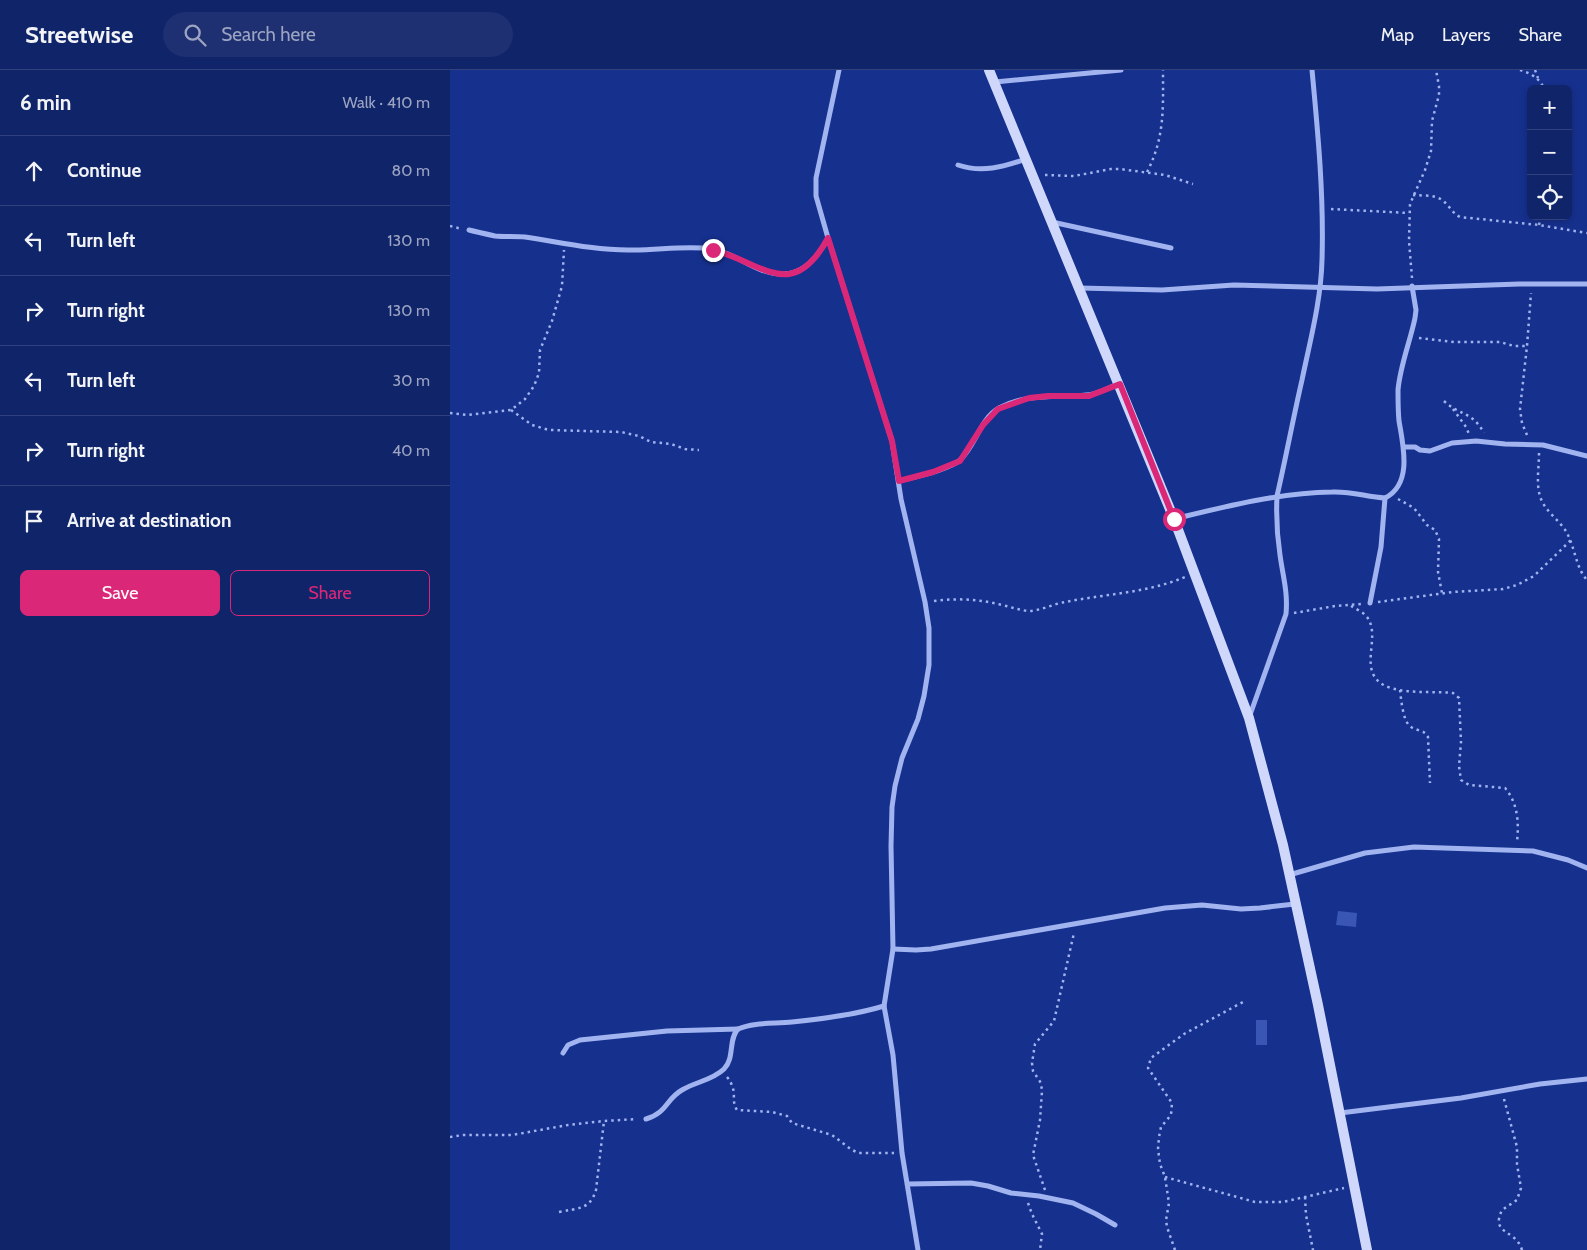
<!DOCTYPE html>
<html lang="en">
<head>
<meta charset="utf-8">
<style>
  :root { --surface:#10246a; --page:#1e3072; --text:#f1f3f6; --muted:#9ca4c1; --line:#30417e; --accent:#db2777 }
  body { margin:0; font-family:Cabin,sans-serif; background:var(--page); color:var(--text) }
  .controls { position:absolute; right:15px; top:15px; display:grid; overflow:hidden; border-radius:8px; box-shadow:0 2px 8px #0003 }
  .controls button { width:45px; height:45px; display:grid; place-items:center; padding:0; border:0; border-bottom:1px solid var(--line); background:var(--surface); color:var(--text); font:25px sans-serif }
  .stop { position:absolute; width:15px; height:15px; margin:-11px; border:4px solid #db2777; border-radius:50%; background:#fff }
  .stop.end { background:#db2777; border-color:#fff; box-shadow:0 1px 5px #0008 }
  .list { margin:0; padding:0; list-style:none }
  h2 { display:flex; justify-content:space-between; align-items:center; height:65px; margin:0; padding:0 20px; font-size:21px }
  h2 small { font-size:16px; font-weight:400; color:var(--muted) }
  .list li { display:grid; grid-template-columns:32px 1fr auto; gap:15px; align-items:center; box-sizing:border-box; height:70px; padding:0 20px; border-top:1px solid var(--line) }
  .list b { display:block; font-size:19px; white-space:nowrap }
  .list em { font-size:16px; font-style:normal; color:var(--muted) }
  .actions { display:flex; gap:10px; padding:15px 20px }
  .actions a { flex:1; padding:11px 0; border:1px solid var(--accent); border-radius:8px; text-align:center; font-size:18px; color:var(--accent) }
  .actions .main { background:var(--accent); color:#fff }
  .icon { flex:none; width:28px; height:28px; fill:none; stroke:currentColor; stroke-width:2; stroke-linecap:round; stroke-linejoin:round }
  .map { position:relative; flex:none; width:1137px; height:1180px; overflow:hidden }
  header { display:flex; align-items:center; gap:30px; box-sizing:border-box; height:70px; padding:0 25px; background:var(--surface); border-bottom:1px solid var(--line) }
  header strong { font-size:24px }
  nav { display:flex; gap:28px; margin-inline-start:auto; font-size:18px }
  .search { width:350px; height:45px; background:var(--page); display:flex; align-items:center; gap:12px; box-sizing:border-box; padding:0 18px; border-radius:28px; color:var(--muted); font-size:19px }
  main { display:flex }
  aside { flex:1; background:var(--surface) }
  .map>svg:first-child { display:block }
</style>
</head>
<body>
<header>
<strong>Streetwise</strong>
<div class="search"><svg class="icon" aria-label="search" viewBox="0 0 24 24"><circle cx="10" cy="10" r="6"/><path d="M15 15l6 6"/></svg>Search here</div>
<nav><a>Map</a><a>Layers</a><a>Share</a></nav>
</header>
<main>
<aside>
<h2>6 min<small>Walk · 410 m</small></h2>
<ul class="list">
<li><svg class="icon" aria-label="ahead" viewBox="0 0 24 24"><path d="M12 20V5M6 11l6-6 6 6"/></svg><div><b>Continue</b></div><em>80 m</em></li>
<li><svg class="icon" aria-label="left" viewBox="0 0 24 24"><path d="M17 20v-9H6M10 6l-5 5 5 5"/></svg><div><b>Turn left</b></div><em>130 m</em></li>
<li><svg class="icon" aria-label="right" viewBox="0 0 24 24"><path d="M7 20v-9h11M14 6l5 5-5 5"/></svg><div><b>Turn right</b></div><em>130 m</em></li>
<li><svg class="icon" aria-label="left" viewBox="0 0 24 24"><path d="M17 20v-9H6M10 6l-5 5 5 5"/></svg><div><b>Turn left</b></div><em>30 m</em></li>
<li><svg class="icon" aria-label="right" viewBox="0 0 24 24"><path d="M7 20v-9h11M14 6l5 5-5 5"/></svg><div><b>Turn right</b></div><em>40 m</em></li>
<li><svg class="icon" aria-label="arrive" viewBox="0 0 24 24"><path d="M6 21V4h12l-3 4 3 4H6"/></svg><div><b>Arrive at destination</b></div></li>
</ul>
<div class="actions"><a class="main">Save</a><a>Share</a></div>
</aside>
<div class="map">
<svg width="1137" height="1180" viewBox="0 0 1137 1180">
  <rect width="100%" height="100%" fill="#16308e"/>
  <g fill="#3a56b5">
    <path d="M 888,841 L 907,843 L 906,857 L 886,855 Z"/>
    <rect x="806" y="950" width="11" height="25"/>
  </g>
  <g fill="none" stroke-linecap="round" stroke-linejoin="round">
    <g stroke="#a1b4f0" stroke-width="2.5" stroke-dasharray="2.5 4" stroke-linecap="butt">
      <path d="M 1070,0 C 1080,3 1090,8 1094,19"/>
      <path d="M 1085,0 L 1088,8"/>
      <path d="M 697,102 C 715,67 713,38 713,0"/>
      <path d="M 595,105 L 624,106 L 661,99 L 670,99 L 715,105 L 743,114"/>
      <path d="M 963,125 C 972,126 984,124 992,130 C 999,135 1002,143 1010,147 L 1089,155 L 1137,163"/>
      <path d="M 881,139 L 959,143"/>
      <path d="M 1089,155 L 1091,146"/>
      <path d="M 0,156 L 12,159"/>
      <path d="M 962,208 L 959,171 L 960,134 L 975,100 L 981,81 L 982,51 L 989,25 L 989,16 L 986,0"/>
      <path d="M 969,268 L 1004,272 L 1050,272 L 1064,276 L 1077,276"/>
      <path d="M 994,331 C 1010,346 1022,341 1034,363"/>
      <path d="M 1003,339 L 1016,357 L 1019,364"/>
      <path d="M 61,340 L 82,355 L 99,360 L 171,362 L 189,366 L 201,372 L 221,374 L 235,379 L 249,380"/>
      <path d="M 0,343 L 17,345 L 61,340 L 75,329 L 84,316 L 89,303 L 90,280 L 102,251 L 112,216 L 114,180"/>
      <path d="M 1077,365 L 1072,353 L 1070,339 L 1077,276 L 1081,223"/>
      <path d="M 1089,383 C 1089,397 1086,413 1090,426 C 1094,441 1110,450 1117,463 C 1125,478 1126,498 1137,510"/>
      <path d="M 948,429 L 964,438 L 977,455 L 985,460 L 989,469 L 988,502 L 992,523"/>
      <path d="M 484,531 C 507,528 529,529 552,535 C 561,537 569,540 578,541 C 590,541 603,534 615,532 C 655,524 697,523 735,507"/>
      <path d="M 928,532 L 1003,522 L 1053,519 L 1067,515 L 1084,506 L 1121,470"/>
      <path d="M 901,536 C 906,539 913,542 917,547 C 933,568 903,606 941,618 C 961,624 983,621 1003,623 L 1009,628 L 1011,672 L 1009,696 L 1011,710 L 1019,715 L 1055,718 C 1068,733 1069,753 1067,772"/>
      <path d="M 844,543 L 885,536 L 912,534"/>
      <path d="M 950,620 C 951,629 953,651 960,656 C 964,660 971,660 975,663 L 978,667 L 980,713"/>
      <path d="M 277,1007 C 289,1022 280,1030 287,1040 L 322,1042 L 337,1046 L 342,1053 L 382,1065 L 402,1080 L 409,1083 L 444,1083"/>
      <path d="M 1054,1029 L 1067,1077 L 1067,1094 L 1071,1118 L 1067,1130 L 1052,1140 C 1040,1165 1066,1159 1072,1180"/>
      <path d="M 0,1067 L 13,1065 L 62,1065 L 118,1055 L 154,1051 L 187,1049"/>
      <path d="M 715,1107 L 805,1132 L 833,1132 L 894,1118"/>
      <path d="M 595,1120 L 583,1085 L 590,1050 L 592,1021 L 591,1013 L 583,1001 L 582,993 L 585,974 L 604,951 L 624,863"/>
      <path d="M 855,1127 L 856,1145 L 863,1180"/>
      <path d="M 578,1133 L 582,1144 L 592,1164 L 590,1180"/>
      <path d="M 109,1142 C 128,1138 140,1140 146,1120 L 154,1051"/>
      <path d="M 725,1180 L 717,1157 L 716,1150 L 719,1133 L 715,1107 L 710,1094 L 708,1079 L 709,1067 L 711,1057 L 721,1045 L 722,1033 L 698,998 L 701,988 L 716,977 L 734,964 L 793,932"/>
    </g>
    <g stroke="#a1b4f0" stroke-width="5">
      <path d="M 545,12 L 671,0"/>
      <path d="M 508,95 C 532,103 553,97 576,89"/>
      <path d="M 602,152 L 721,178"/>
      <path d="M 19,160 C 27,162 36,164 45,166 C 55,167 65,166 75,167 C 109,172 143,180 178,180 C 206,181 234,175 262,179 C 287,183 307,205 333,204 C 355,204 369,185 378,168 L 366,126 L 366,108 L 389,0"/>
      <path d="M 378,168 L 442,371 L 451,429 L 475,532 L 479,558 L 479,595 L 474,626 L 468,649 L 452,688 L 445,716 L 442,737 L 441,776 L 443,879 L 434,936 L 443,985 L 452,1083 L 468,1180"/>
      <path d="M 630,218 L 712,220 L 784,215 L 927,219 L 1069,214 L 1137,214"/>
      <path d="M 954,377 L 965,377 L 970,380 L 980,381 L 1002,373 L 1026,371 L 1055,374 L 1093,375 L 1137,386"/>
      <path d="M 449,411 C 464,407 499,400 510,390 C 526,375 530,349 549,338 C 577,323 607,328 636,325 C 647,325 659,317 669,314"/>
      <path d="M 724,449 C 777,436 828,423 882,422 C 901,421 917,427 935,428 C 963,414 953,375 949,351 C 948,341 948,330 948,320 C 950,296 960,272 965,248 L 966,240 L 962,216"/>
      <path d="M 920,533 L 931,477 L 935,428"/>
      <path d="M 800,645 L 836,544 C 838,522 833,507 830,485 C 827,465 826,446 827,426 C 836,387 843,349 852,310 C 860,271 871,231 872,190 C 874,127 868,63 862,0"/>
      <path d="M 839,805 L 915,783 L 964,777 L 1083,781 L 1118,790 L 1137,798"/>
      <path d="M 443,879 L 466,880 L 481,879 L 715,838 L 752,835 L 791,839 L 810,838 L 845,834"/>
      <path d="M 113,983 L 118,975 L 130,970 L 217,961 L 288,959"/>
      <path d="M 890,1043 L 1011,1028 L 1090,1014 L 1137,1009"/>
      <path d="M 196,1049 C 217,1043 216,1029 232,1020 C 245,1012 263,1010 274,999 C 285,988 278,969 288,959 C 304,952 325,954 342,952 C 373,949 404,945 434,936"/>
      <path d="M 458,1114 L 521,1113 L 538,1116 L 561,1123 L 589,1126 L 623,1133 L 646,1144 L 665,1155"/>
    </g>
    <path stroke="#cfd8fb" stroke-width="10" d="M 539,0 L 724,449 L 799,648 L 833,775 L 868,935 L 917,1180"/>
  </g>
  <g fill="none" stroke-linecap="round" stroke-linejoin="round">
    <path stroke="#db2777" stroke-width="6" d="M 263,180 C 312,192 342,234 378,168 L 442,371 L 449,411 L 483,402 L 510,391 L 533,355 L 548,339 L 579,328 L 598,326 L 639,326 L 670,314 L 724,449"/>
  </g>
</svg>
<div class="controls">
<button>+</button>
<button>−</button>
<button><svg class="icon" aria-label="locate" viewBox="0 0 24 24"><circle cx="12" cy="12" r="6"/><path d="M12 2v4M12 18v4M2 12h4M18 12h4"/></svg></button>
</div>
<div class="stop" style="left:724px;top:449px"></div>
<div class="stop end" style="left:263px;top:180px"></div>
</div>
</main>
</body>
</html>
